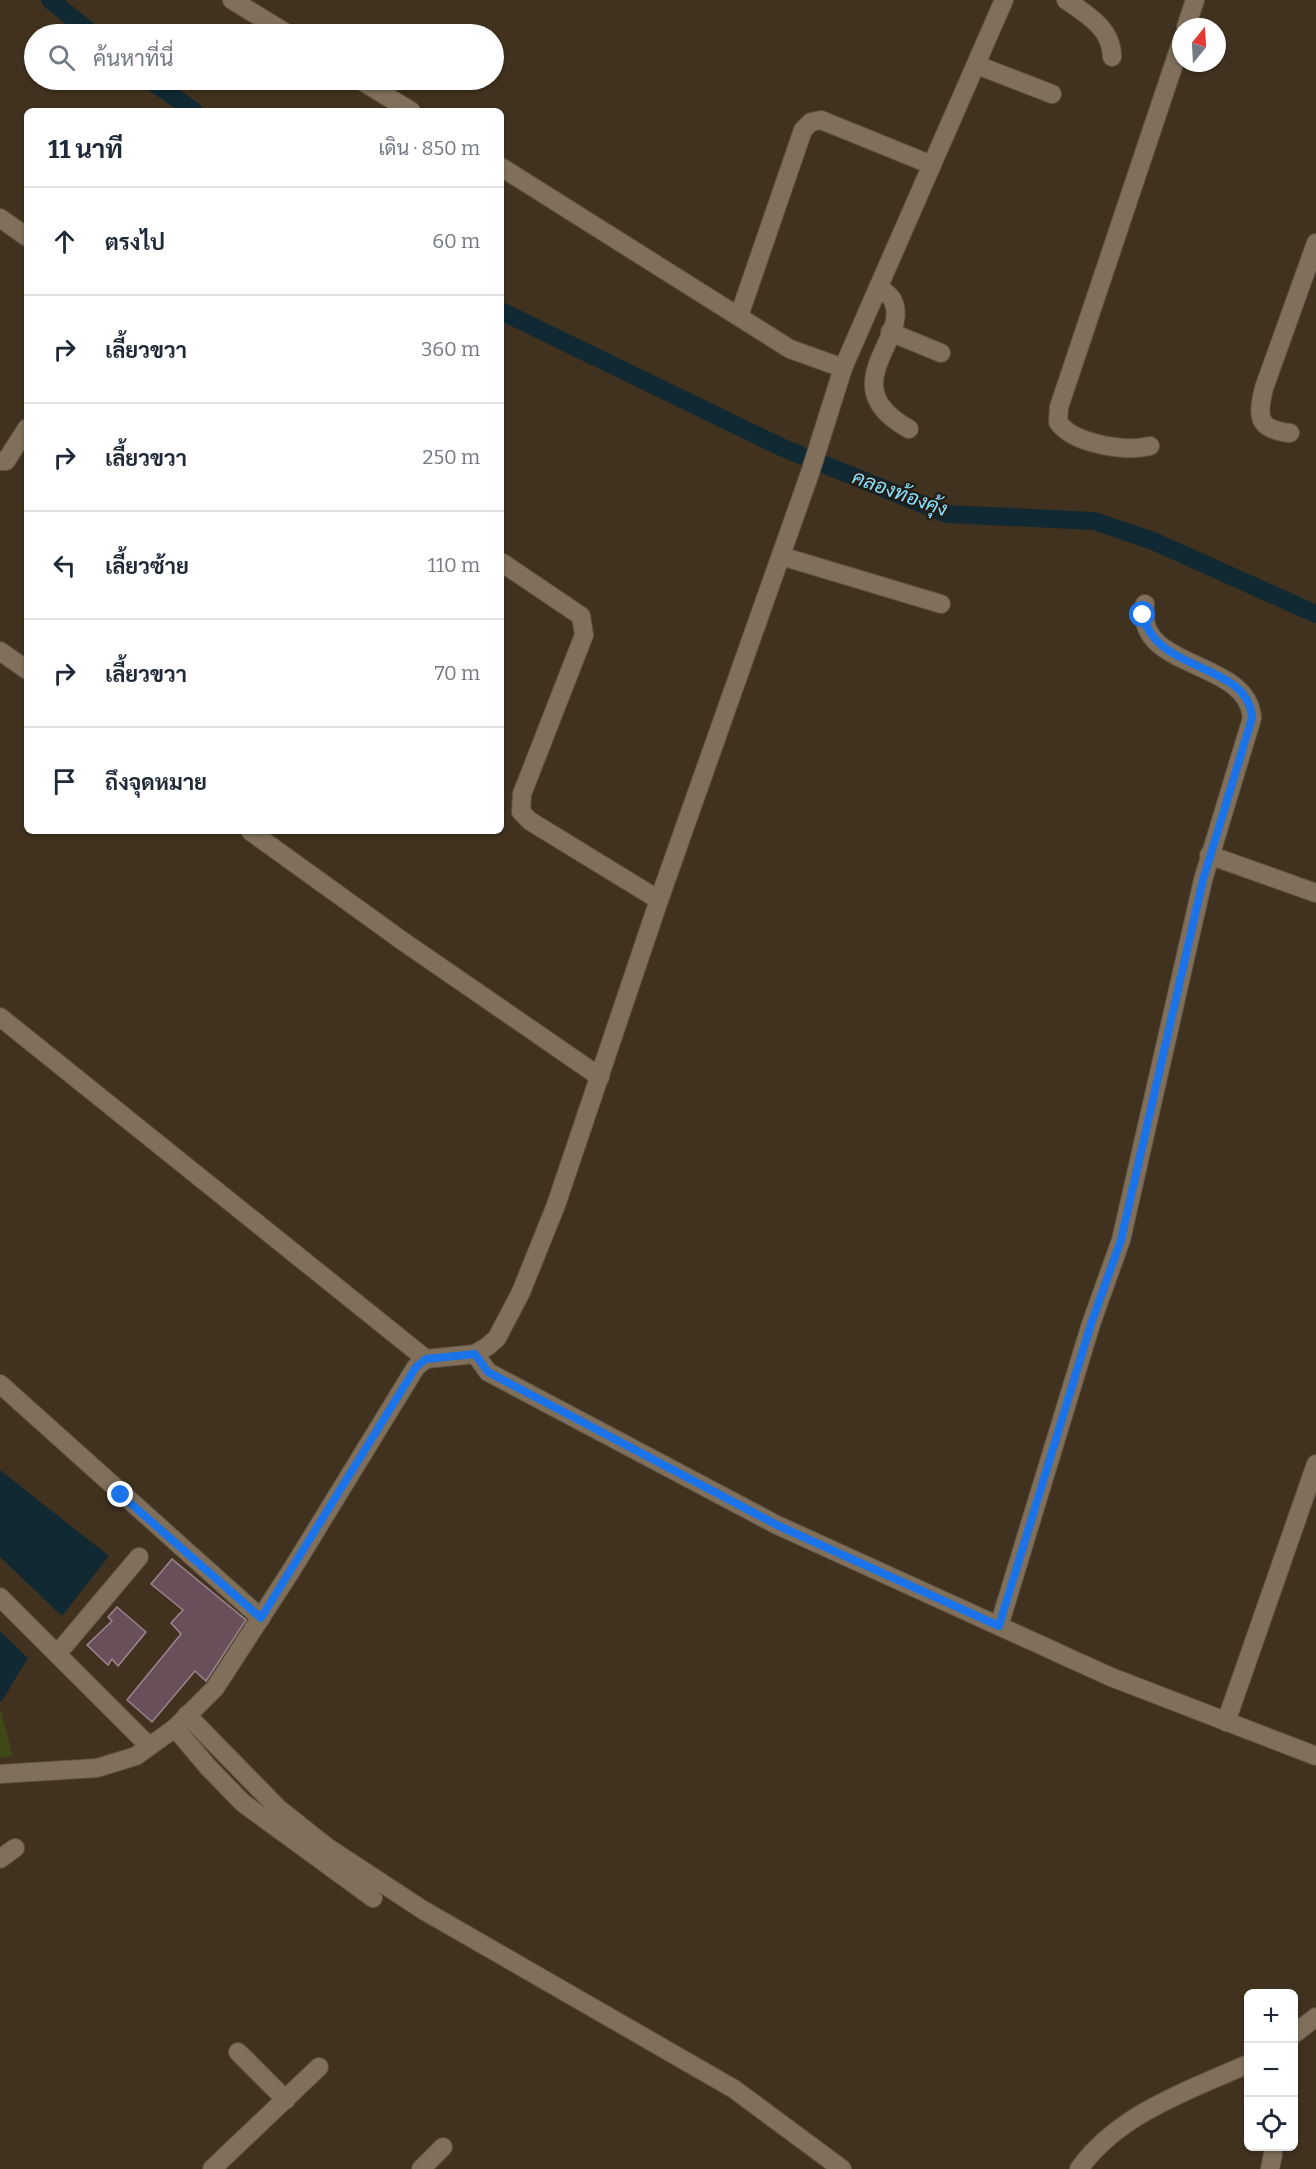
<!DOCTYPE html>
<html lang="th">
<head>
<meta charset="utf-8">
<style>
  :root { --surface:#fff; --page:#f2f2f3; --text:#1f2937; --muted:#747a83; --line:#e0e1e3 }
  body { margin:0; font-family:Bitter,Sarabun,serif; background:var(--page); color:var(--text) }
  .controls { position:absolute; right:18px; bottom:18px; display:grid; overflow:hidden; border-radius:9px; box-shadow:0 2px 4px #0004 }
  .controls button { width:54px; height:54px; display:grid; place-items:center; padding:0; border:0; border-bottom:2px solid var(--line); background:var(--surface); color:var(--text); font:30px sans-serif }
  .compass { position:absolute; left:1172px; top:18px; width:54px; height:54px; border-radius:50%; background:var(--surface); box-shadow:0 2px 4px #0004; rotate:18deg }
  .stop { position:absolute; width:18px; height:18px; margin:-14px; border:4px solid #1a73e8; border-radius:50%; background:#fff }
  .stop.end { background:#1a73e8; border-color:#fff; box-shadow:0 2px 6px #0008 }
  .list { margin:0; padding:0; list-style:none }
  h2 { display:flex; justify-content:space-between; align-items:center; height:78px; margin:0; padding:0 24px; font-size:26px }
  h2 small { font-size:20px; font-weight:400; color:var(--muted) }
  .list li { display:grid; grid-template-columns:39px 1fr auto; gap:18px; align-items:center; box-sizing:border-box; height:108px; padding:0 24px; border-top:2px solid var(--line) }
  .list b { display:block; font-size:22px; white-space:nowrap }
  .list em { font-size:20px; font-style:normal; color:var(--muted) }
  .icon { flex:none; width:33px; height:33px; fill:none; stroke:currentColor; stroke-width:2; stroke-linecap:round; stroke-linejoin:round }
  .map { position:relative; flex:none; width:1316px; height:2169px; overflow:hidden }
  .search { position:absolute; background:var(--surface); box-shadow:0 2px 4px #0004; left:24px; top:24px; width:480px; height:66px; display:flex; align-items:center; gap:15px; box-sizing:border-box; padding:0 21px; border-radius:33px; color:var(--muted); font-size:22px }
  .panel { position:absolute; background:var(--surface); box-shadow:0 2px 4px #0004; left:24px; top:108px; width:480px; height:726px; border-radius:9px }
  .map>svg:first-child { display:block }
</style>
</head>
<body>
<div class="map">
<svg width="1316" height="2169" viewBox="0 0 1316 2169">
  <rect width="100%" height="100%" fill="#41321f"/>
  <path fill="#3f4816" d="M 0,1708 L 13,1756 L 0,1758 Z"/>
  <g fill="#102932">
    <path d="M 0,1470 L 109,1556 L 62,1616 L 0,1557 Z"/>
    <path d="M 0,1631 L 28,1658 L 2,1701 L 0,1701 Z"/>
  </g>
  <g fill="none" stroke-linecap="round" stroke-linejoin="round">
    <g stroke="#102932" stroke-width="18">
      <path d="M 50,0 L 93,34"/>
      <path d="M 150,80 L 194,111"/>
      <path d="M 501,311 L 781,447 L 947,514 L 1094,521 L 1153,541 L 1316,614"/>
    </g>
  </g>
  <g fill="#684f59" stroke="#9e838d" stroke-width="1.5">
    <path d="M 172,1559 L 246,1620 L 206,1681 L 195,1671 L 152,1722 L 127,1700 L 181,1634 L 171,1623 L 183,1610 L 151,1584 Z"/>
    <path d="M 117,1607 L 146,1632 L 118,1666 L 112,1659 L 108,1665 L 87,1645 L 112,1621 L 108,1617 Z"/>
  </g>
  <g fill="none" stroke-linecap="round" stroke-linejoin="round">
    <defs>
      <g id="minor">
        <path d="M 232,0 L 288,34"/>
        <path d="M 1066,0 C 1088,15 1112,29 1112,57"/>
        <path d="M 1186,27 L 1195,0"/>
        <path d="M 977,65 L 1052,94"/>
        <path d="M 360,80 L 411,111"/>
        <path d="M 501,167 L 790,349 L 843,368"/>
        <path d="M 0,218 L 27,237"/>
        <path d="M 878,287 C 883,290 889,295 892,299 C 914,337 829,385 909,429"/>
        <path d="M 739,316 L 803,130 L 811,122 L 821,120 L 932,165"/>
        <path d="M 890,332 L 941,353"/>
        <path d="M 1290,433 C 1257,429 1257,417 1264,388 L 1316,243"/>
        <path d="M 1150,446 C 1125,452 1073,444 1058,422 L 1059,407 L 1181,43"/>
        <path d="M 0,461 L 6,461 L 27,428"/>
        <path d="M 781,556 L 941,604"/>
        <path d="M 501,562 L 581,616 L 584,635 L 522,794 L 521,812 L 530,821 L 659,900"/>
        <path d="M 0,651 L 27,670"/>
        <path d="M 250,831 L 404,942 L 600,1077"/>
        <path d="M 1209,855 L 1316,893"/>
        <path d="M 0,1017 L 426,1359"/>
        <path d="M 475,1354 L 488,1372 L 777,1525 L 1111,1677 L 1316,1756"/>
        <path d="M 0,1384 L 261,1618"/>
        <path d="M 0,1597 L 149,1746"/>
        <path d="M 999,1626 L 1091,1324 L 1121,1240 L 1203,880 L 1252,718 C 1248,658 1133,671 1145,604"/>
        <path d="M 58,1653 L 139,1557"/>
        <path d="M 187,1715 L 278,1808 L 327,1847 L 423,1910 L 734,2089 L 842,2169"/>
        <path d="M 1226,1722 L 1316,1464"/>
        <path d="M 175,1728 L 208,1767 L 243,1803 L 373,1898"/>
        <path d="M 0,1774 L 97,1768 L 136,1756 L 175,1728 L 215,1688 L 291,1571 L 416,1367 L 426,1359 L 475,1354 L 488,1346 L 497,1338 L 521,1292 L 556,1205 L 659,900 L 810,473 L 843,368 L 1004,0"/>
        <path d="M 0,1859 L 15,1848"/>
        <path d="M 1294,2034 L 1316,2017"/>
        <path d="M 238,2052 L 286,2100"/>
        <path d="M 212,2169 L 319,2067"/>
        <path d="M 421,2169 L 443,2147"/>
        <path d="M 1079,2169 C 1118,2114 1189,2090 1248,2064"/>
        <path d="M 1270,2169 L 1273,2154"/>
      </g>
    </defs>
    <use href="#minor" stroke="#5e5241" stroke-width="20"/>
    <use href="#minor" stroke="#80705b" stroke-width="18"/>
  </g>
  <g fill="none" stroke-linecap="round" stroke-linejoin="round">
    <path stroke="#1a73e8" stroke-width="8" d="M 121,1495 L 261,1618 L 416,1367 L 426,1359 L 475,1354 L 488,1372 L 777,1525 L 999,1626 L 1091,1324 L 1121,1240 L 1203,880 L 1252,718 C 1249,662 1156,674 1143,615"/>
  </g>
  <g text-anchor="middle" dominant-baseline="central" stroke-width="4.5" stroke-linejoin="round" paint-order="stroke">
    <g font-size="20" font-style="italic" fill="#89e1ff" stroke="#221b13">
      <text transform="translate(900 493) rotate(20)">คลองท้องคุ้ง</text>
    </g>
  </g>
</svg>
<div class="controls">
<button>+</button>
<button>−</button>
<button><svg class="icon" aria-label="locate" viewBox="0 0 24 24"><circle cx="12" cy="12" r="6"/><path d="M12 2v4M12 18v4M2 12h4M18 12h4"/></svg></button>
</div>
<svg class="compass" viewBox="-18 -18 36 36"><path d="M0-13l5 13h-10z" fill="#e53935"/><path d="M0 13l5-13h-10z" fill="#747a83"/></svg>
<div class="stop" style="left:1143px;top:615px"></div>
<div class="stop end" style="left:121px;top:1495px"></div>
<div class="search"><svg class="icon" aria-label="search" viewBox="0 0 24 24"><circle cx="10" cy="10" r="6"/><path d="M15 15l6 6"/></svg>ค้นหาที่นี่</div>
<section class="panel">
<h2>11 นาที<small>เดิน · 850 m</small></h2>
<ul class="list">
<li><svg class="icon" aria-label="ahead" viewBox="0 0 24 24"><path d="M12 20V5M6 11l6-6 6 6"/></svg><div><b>ตรงไป</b></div><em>60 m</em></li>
<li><svg class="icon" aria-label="right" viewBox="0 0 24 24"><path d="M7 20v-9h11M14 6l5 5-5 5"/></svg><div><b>เลี้ยวขวา</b></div><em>360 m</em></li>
<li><svg class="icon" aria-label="right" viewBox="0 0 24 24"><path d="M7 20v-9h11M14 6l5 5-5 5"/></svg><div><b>เลี้ยวขวา</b></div><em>250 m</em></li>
<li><svg class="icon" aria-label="left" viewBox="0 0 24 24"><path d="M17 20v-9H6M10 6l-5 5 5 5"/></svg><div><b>เลี้ยวซ้าย</b></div><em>110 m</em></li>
<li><svg class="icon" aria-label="right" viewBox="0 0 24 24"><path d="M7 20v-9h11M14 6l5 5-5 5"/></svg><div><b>เลี้ยวขวา</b></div><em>70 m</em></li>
<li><svg class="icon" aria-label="arrive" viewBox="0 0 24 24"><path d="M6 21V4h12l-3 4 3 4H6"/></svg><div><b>ถึงจุดหมาย</b></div></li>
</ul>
</section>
</div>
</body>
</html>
